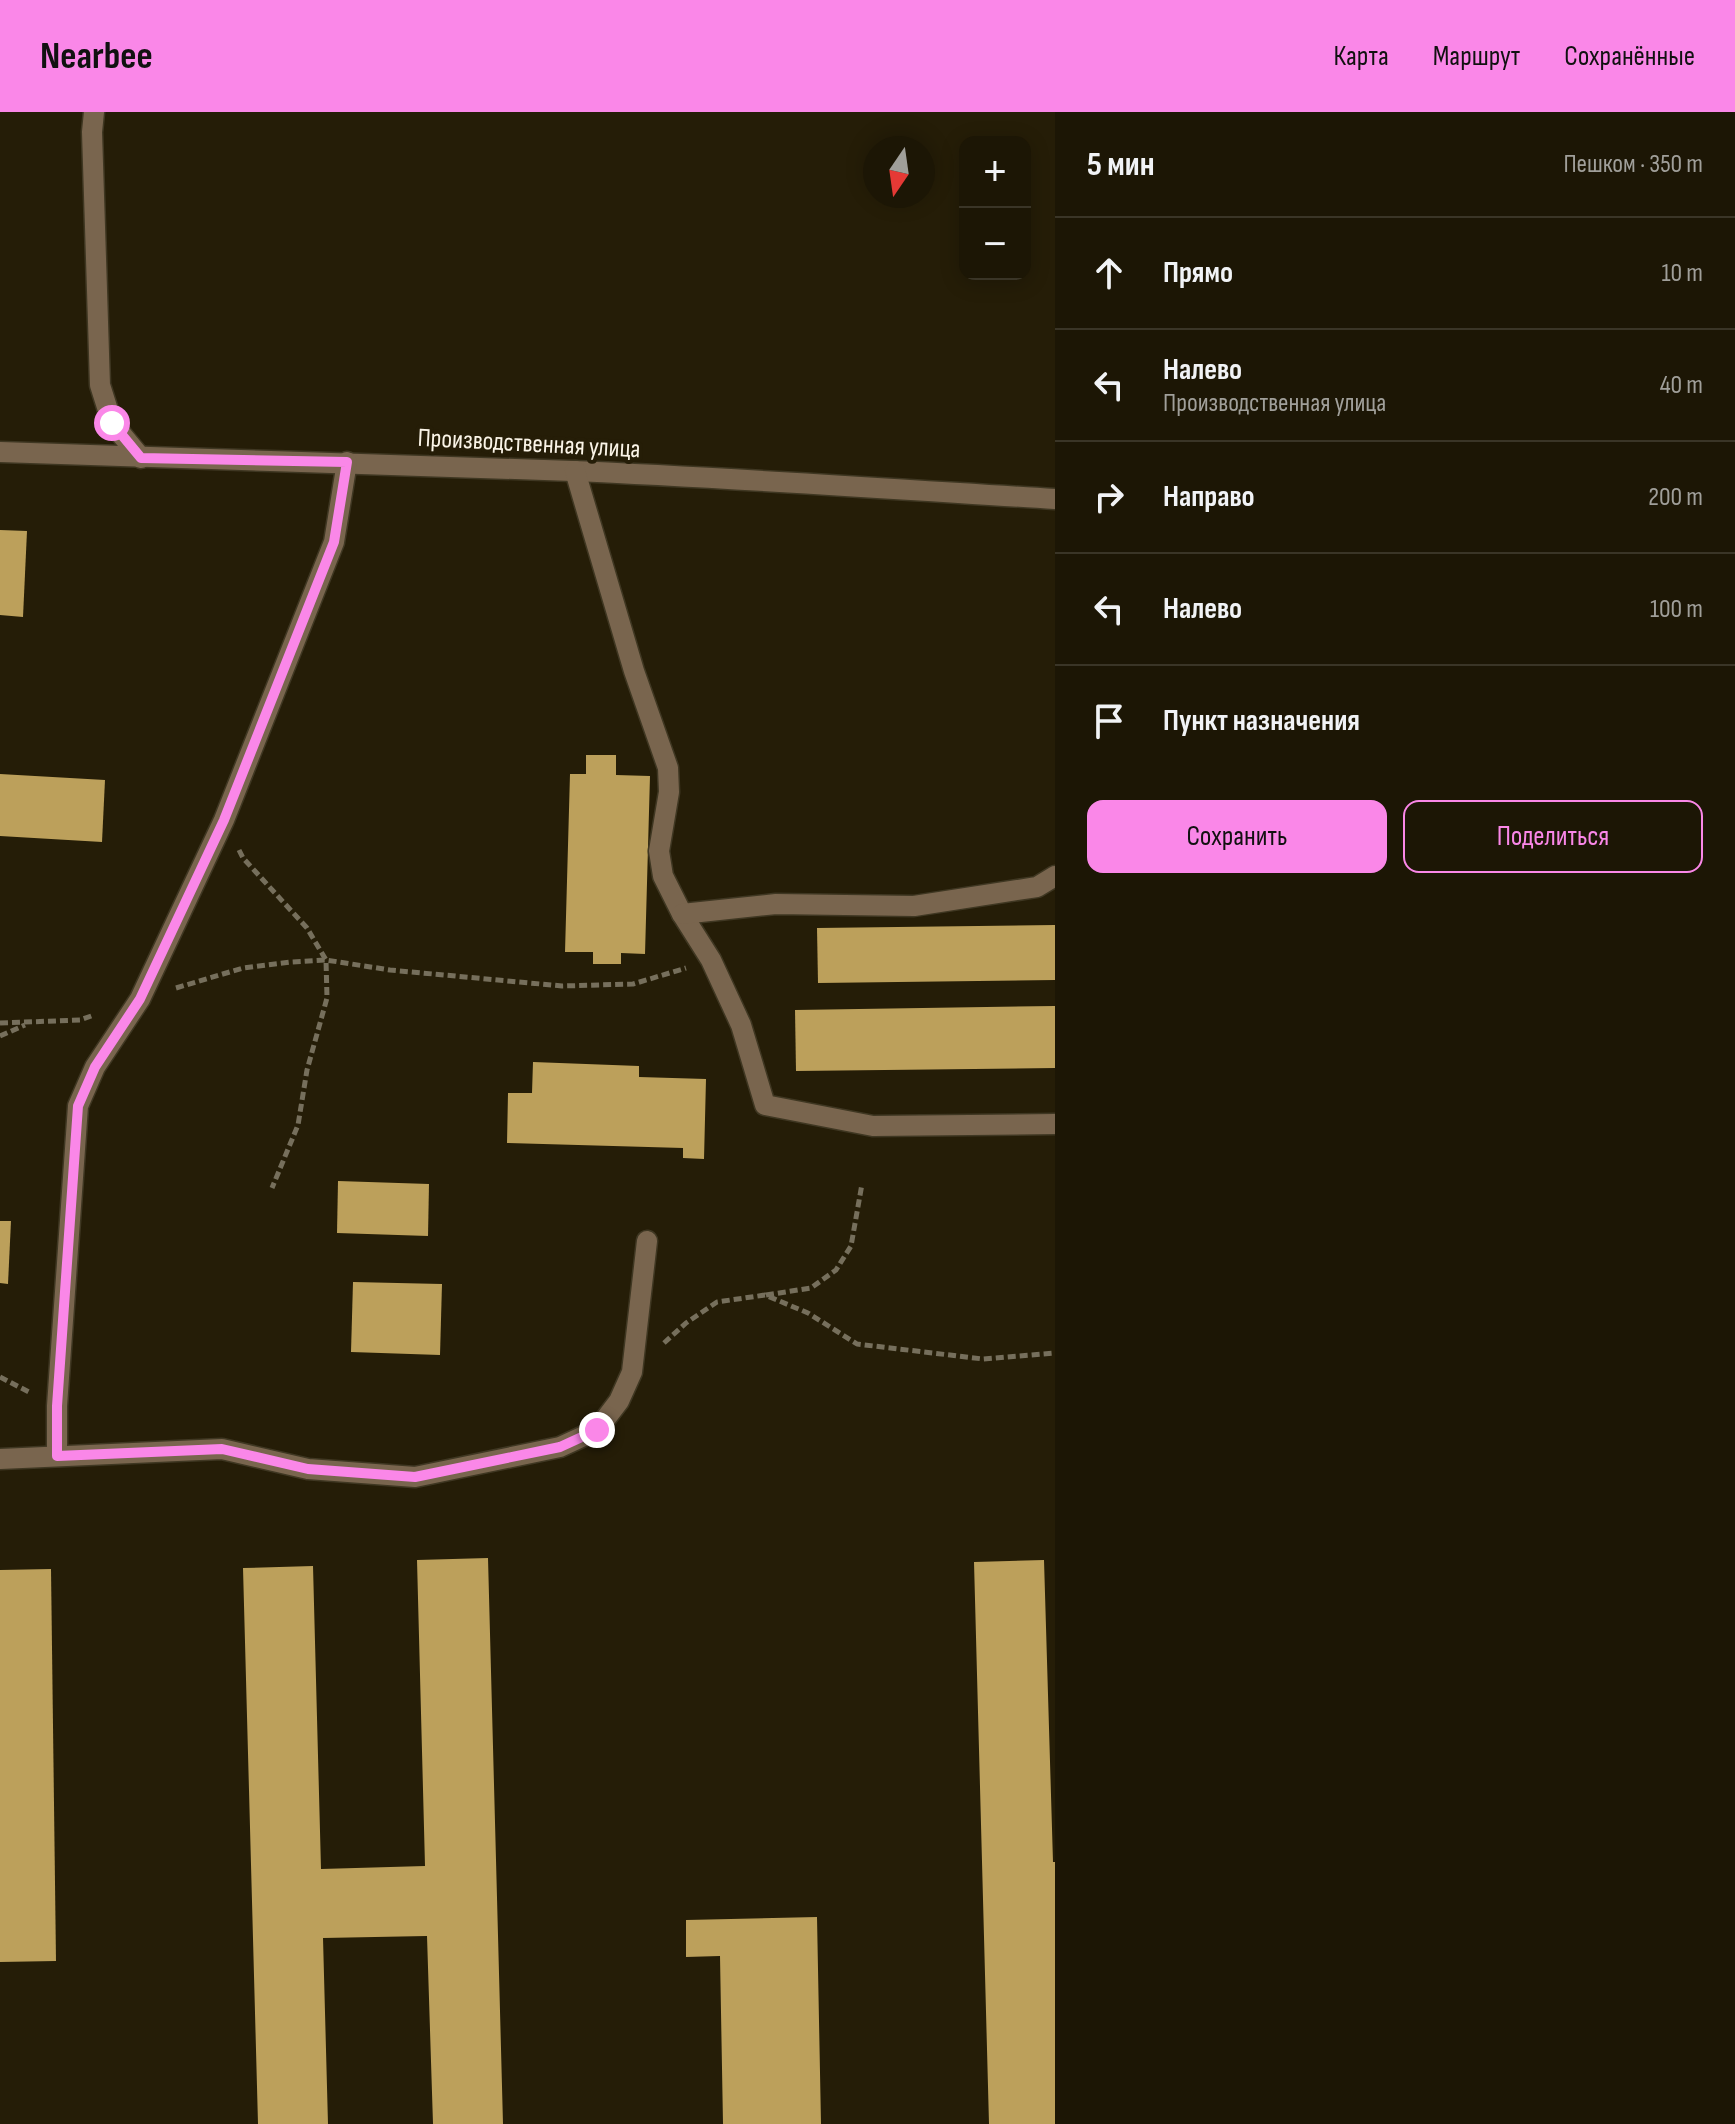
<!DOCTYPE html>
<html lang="ru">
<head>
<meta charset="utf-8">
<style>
  :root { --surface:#1c1605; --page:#292313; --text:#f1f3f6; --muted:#a09f9a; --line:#3a3527; --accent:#fa87e8 }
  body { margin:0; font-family:"Sofia Sans Condensed",sans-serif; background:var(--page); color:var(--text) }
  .controls { position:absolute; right:24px; top:24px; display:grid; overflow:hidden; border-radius:16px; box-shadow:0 4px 20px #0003 }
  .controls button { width:72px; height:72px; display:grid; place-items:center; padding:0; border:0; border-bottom:2px solid var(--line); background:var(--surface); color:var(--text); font:40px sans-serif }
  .compass { position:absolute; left:863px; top:24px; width:72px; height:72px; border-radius:50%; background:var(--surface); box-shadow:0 4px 20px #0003; rotate:193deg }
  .stop { position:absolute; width:24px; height:24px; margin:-18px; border:6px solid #fa87e8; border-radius:50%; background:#fff }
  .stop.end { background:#fa87e8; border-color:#fff; box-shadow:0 2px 8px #0008 }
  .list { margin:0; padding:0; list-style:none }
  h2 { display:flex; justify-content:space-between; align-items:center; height:104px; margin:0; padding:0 32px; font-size:34px }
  h2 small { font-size:26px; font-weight:400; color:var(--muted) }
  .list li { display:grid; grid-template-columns:52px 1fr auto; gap:24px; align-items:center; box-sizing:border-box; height:112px; padding:0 32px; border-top:2px solid var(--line) }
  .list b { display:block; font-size:30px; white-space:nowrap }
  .list p { margin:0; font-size:26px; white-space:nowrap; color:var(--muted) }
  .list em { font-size:26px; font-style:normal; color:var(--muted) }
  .actions { display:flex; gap:16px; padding:24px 32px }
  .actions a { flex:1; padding:18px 0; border:2px solid var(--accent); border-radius:16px; text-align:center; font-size:28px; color:var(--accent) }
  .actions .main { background:var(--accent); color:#111 }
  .icon { flex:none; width:44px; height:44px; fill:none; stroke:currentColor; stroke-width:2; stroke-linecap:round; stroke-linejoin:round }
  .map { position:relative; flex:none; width:1055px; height:2012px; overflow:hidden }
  header { display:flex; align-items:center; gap:48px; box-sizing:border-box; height:112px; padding:0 40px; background:var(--accent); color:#111 }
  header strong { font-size:38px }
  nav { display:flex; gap:44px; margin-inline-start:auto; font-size:28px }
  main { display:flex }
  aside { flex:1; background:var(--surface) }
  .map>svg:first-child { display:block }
</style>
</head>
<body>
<header>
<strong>Nearbee</strong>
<nav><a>Карта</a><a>Маршрут</a><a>Сохранённые</a></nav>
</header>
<main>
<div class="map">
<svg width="1055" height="2012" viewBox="0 0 1055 2012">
  <rect width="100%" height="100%" fill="#251d07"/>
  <g fill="#bca05b">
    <path d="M 0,418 L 27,419 L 23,505 L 0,503 Z"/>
    <path d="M 586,643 L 616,643 L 616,663 L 650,664 L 645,842 L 621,841 L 621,852 L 593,852 L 593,840 L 565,840 L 570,662 L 586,662 Z"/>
    <path d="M 0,662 L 105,668 L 102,730 L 0,724 Z"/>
    <path d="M 1055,813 L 1055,868 L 818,871 L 817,816 Z"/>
    <path d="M 1055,894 L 1055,956 L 796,959 L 795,898 Z"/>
    <path d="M 533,950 L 639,954 L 639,965 L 706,967 L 704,1047 L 683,1046 L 683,1036 L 507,1031 L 508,981 L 532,981 Z"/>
    <path d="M 338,1069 L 429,1072 L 428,1124 L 337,1121 Z"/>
    <path d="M 0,1109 L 11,1109 L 8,1172 L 0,1171 Z"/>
    <path d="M 353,1170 L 442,1172 L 440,1243 L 351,1240 Z"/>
    <path d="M 488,1446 L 503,2012 L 433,2012 L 427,1824 L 323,1826 L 328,2012 L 258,2012 L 243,1456 L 313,1454 L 321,1757 L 425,1754 L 417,1448 Z"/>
    <path d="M 1044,1448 L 1053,1750 L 1055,1750 L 1055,2012 L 989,2012 L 974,1450 Z"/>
    <path d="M 51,1457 L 56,1849 L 0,1850 L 0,1458 Z"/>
    <path d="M 817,1805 L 821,2012 L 723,2012 L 720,1844 L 686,1845 L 686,1808 Z"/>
  </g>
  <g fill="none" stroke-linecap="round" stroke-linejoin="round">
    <defs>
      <g id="minor">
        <path d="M 94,0 L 92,20 L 100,273 L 112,311 L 141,346"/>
        <path d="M 0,340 C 191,348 382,351 573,359 C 734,366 894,377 1055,387"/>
        <path d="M 575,359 L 634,559 L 668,656 L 669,680 L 659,739 L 663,764 L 682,802 L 711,848 L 741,913 L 765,993 L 873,1014 L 1055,1012"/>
        <path d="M 682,802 L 776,792 L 914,794 L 1037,775 L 1055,764"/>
        <path d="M 57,1344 L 57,1294 L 78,994 L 95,955 L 140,887 L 224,708 L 334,430 L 347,350"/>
        <path d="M 0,1347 L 222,1337 L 308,1357 L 415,1365 L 560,1335 L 597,1318 L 619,1289 L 632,1260 L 647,1129"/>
      </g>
    </defs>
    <use href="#minor" stroke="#3f3722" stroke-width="23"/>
    <g stroke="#766f5c" stroke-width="5" stroke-dasharray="8 4" stroke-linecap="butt">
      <path d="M 239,738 L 243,746 L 307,816 L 326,848 L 327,886 L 307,958 L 298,1013 L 272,1076"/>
      <path d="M 176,876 L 243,856 L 291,850 L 326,848 L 390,858 L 562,874 L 633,872 L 686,856"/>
      <path d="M 0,911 L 80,908 L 94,903"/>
      <path d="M 0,924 L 25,913"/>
      <path d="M 766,1183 L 811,1176 L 836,1158 L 851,1134 L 862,1072"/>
      <path d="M 664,1231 L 686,1211 L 717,1190 L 765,1183 L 808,1201 L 857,1232 L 983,1247 L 1055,1241"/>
      <path d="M 0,1265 L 31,1281"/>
    </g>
    <use href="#minor" stroke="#79654e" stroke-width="20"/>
  </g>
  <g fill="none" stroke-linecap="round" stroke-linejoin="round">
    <path stroke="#fa87e8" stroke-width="10" d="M 112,311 L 141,346 L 347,350 L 334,430 L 224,708 L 140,887 L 95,955 L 78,994 L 57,1294 L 57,1344 L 222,1337 L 308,1357 L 415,1365 L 560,1335 L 597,1318"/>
  </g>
  <g text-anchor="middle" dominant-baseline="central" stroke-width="8" stroke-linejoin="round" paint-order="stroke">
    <g font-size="26" fill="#faf4e7" stroke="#251d07">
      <text transform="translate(529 332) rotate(3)">Производственная улица</text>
    </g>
  </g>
</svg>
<div class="controls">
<button>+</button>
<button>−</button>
</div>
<svg class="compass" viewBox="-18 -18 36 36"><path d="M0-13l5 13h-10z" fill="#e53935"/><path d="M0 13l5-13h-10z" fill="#a09f9a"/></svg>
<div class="stop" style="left:112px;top:311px"></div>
<div class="stop end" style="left:597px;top:1318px"></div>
</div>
<aside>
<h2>5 мин<small>Пешком · 350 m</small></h2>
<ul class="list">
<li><svg class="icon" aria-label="ahead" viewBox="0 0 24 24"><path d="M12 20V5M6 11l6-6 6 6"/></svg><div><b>Прямо</b></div><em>10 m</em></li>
<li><svg class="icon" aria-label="left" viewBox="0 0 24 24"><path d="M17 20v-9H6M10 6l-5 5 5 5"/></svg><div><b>Налево</b><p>Производственная улица</p></div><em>40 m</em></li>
<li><svg class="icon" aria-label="right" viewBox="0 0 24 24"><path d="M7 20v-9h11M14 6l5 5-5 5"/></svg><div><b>Направо</b></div><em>200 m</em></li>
<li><svg class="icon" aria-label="left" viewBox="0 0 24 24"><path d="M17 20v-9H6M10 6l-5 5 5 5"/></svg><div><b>Налево</b></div><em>100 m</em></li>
<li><svg class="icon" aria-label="arrive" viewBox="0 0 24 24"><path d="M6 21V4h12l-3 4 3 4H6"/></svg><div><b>Пункт назначения</b></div></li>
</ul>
<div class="actions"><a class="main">Сохранить</a><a>Поделиться</a></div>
</aside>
</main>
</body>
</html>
